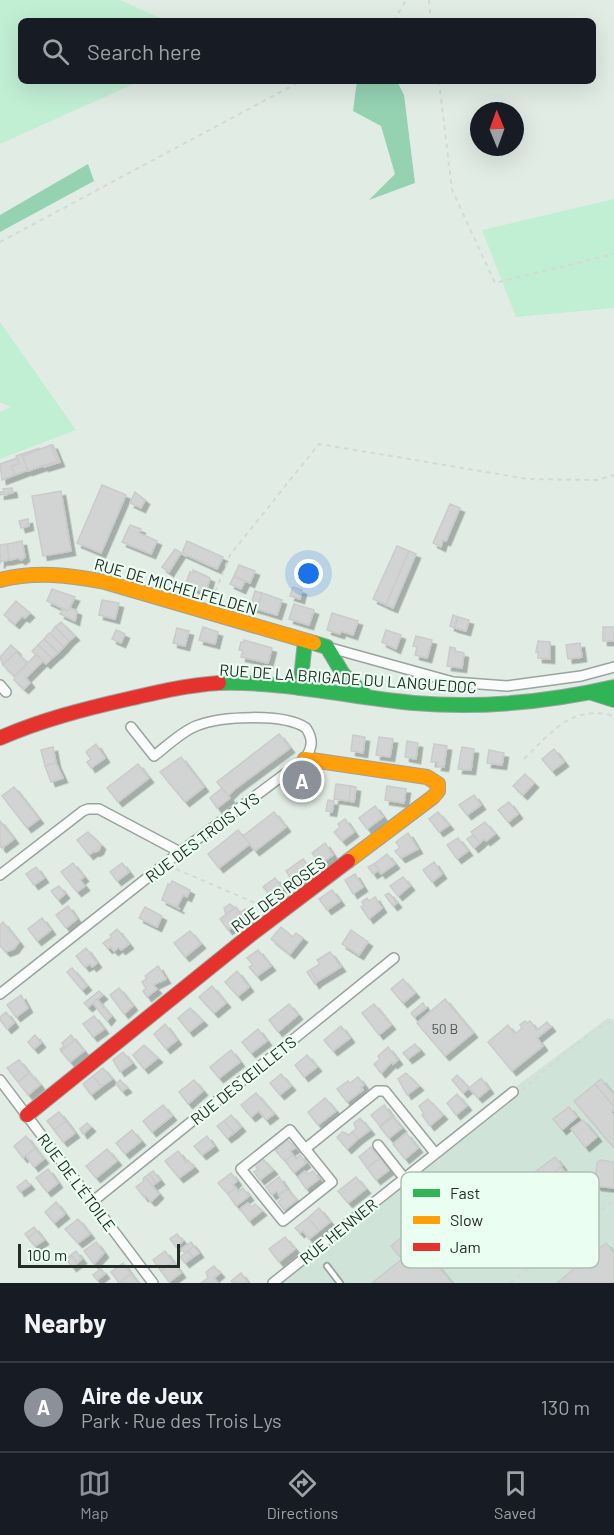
<!DOCTYPE html>
<html lang="en">
<head>
<meta charset="utf-8">
<style>
  :root { --surface:#171b24; --page:#242831; --text:#f1f3f6; --muted:#9ea1a6; --line:#363941; --accent:#8c9099 }
  body { margin:0; font-family:Barlow,sans-serif; background:var(--page); color:var(--text) }
  .compass { position:absolute; left:470px; top:102px; width:54px; height:54px; border-radius:50%; background:var(--surface); box-shadow:0 6px 24px #0002; rotate:359deg }
  .scale { position:absolute; left:18px; bottom:15px; width:162px; box-sizing:border-box; padding-left:6px; border:3px solid #242c27; border-top:0; font-size:16px; line-height:21px; white-space:nowrap; color:#242c27; -webkit-text-stroke:4px #eafef1; paint-order:stroke }
  .you { position:absolute; left:309px; top:574px; width:21px; height:21px; margin:-15px; border:4px solid #fff; border-radius:50%; background:#1a73e8; box-shadow:0 0 0 9px #1a73e833 }
  .badge { display:grid; place-items:center; width:39px; height:39px; border-radius:50%; background:var(--accent); color:#fff; font-size:20px; font-weight:700 }
  .pin { position:absolute; translate:-50% -50%; border:3px solid #fff; box-shadow:0 2px 6px #0006 }
  .list { margin:0; padding:0; list-style:none }
  h2 { display:flex; justify-content:space-between; align-items:center; height:78px; margin:0; padding:0 24px; font-size:26px }
  h2 small { font-size:20px; font-weight:400; color:var(--muted) }
  .list li { display:grid; grid-template-columns:39px 1fr auto; gap:18px; align-items:center; box-sizing:border-box; height:90px; padding:0 24px; border-top:2px solid var(--line) }
  .list b { display:block; font-size:22px; white-space:nowrap }
  .list p { margin:0; font-size:20px; white-space:nowrap; color:var(--muted) }
  .list em { font-size:20px; font-style:normal; color:var(--muted) }
  .icon { flex:none; width:33px; height:33px; fill:none; stroke:currentColor; stroke-width:2; stroke-linecap:round; stroke-linejoin:round }
  .map { position:relative; flex:none; width:614px; height:1283px; overflow:hidden }
  .search { position:absolute; background:var(--surface); box-shadow:0 6px 24px #0002; left:18px; right:18px; top:18px; height:66px; display:flex; align-items:center; gap:15px; box-sizing:border-box; padding:0 21px; border-radius:9px; color:var(--muted); font-size:22px }
  .sheet { height:168px; background:var(--surface) }
  nav { display:flex; justify-content:space-around; align-items:center; box-sizing:border-box; height:84px; border-top:2px solid var(--line); background:var(--surface); font-size:16px; color:var(--muted) }
  nav a { display:grid; justify-items:center; gap:3px }
  nav .on { color:var(--accent) }
  .map>svg:first-child { display:block }
</style>
</head>
<body>
<div class="map">
<svg width="614" height="1283" viewBox="0 0 614 1283">
  <defs>
    <filter id="shadow"><feDropShadow dx="4.5" dy="4.5" stdDeviation="0" flood-color="#0004"/></filter>
  </defs>
  <rect width="100%" height="100%" fill="#e1ece5"/>
  <path fill="#d0e3d8" d="M 608,1018 L 614,1020 L 614,1283 L 282,1283 L 361,1213 L 435,1153 L 522,1082 Z"/>
  <g fill="#c1efd4">
    <path d="M 0,0 L 120,0 L 167,21 L 21,21 L 21,81 L 140,81 L 0,144 Z"/>
    <path d="M 614,199 L 614,308 L 516,317 L 482,230 Z"/>
    <path d="M 0,322 L 76,430 L 0,459 L 0,412 L 11,407 L 0,402 Z"/>
  </g>
  <g fill="#94d2b2">
    <path d="M 357,81 L 397,81 L 404,95 L 415,183 L 369,200 L 395,174 L 381,126 L 353,111 Z"/>
    <path d="M 88,164 L 94,181 L 0,232 L 0,215 Z"/>
  </g>
  <g fill="#d2d4d3" stroke="#cacbca" stroke-width="1.5" filter="url(#shadow)">
    <path d="M 51,445 L 57,461 L 28,471 L 22,456 Z"/>
    <path d="M 51,445 L 53,445 L 60,462 L 44,467 L 44,466 L 57,461 Z"/>
    <path d="M 39,448 L 40,449 L 22,456 L 28,470 L 15,475 L 11,466 L 19,464 L 16,456 Z"/>
    <path d="M 17,458 L 19,464 L 11,466 L 15,475 L 2,480 L 0,464 Z"/>
    <path d="M 102,485 L 126,495 L 101,553 L 77,543 Z"/>
    <path d="M 12,488 L 13,493 L 0,495 L 0,492 L 4,492 L 3,489 Z"/>
    <path d="M 61,491 L 71,551 L 43,556 L 32,496 Z"/>
    <path d="M 135,492 L 145,500 L 141,508 L 130,503 Z"/>
    <path d="M 450,504 L 460,508 L 446,541 L 443,540 L 441,547 L 433,543 Z"/>
    <path d="M 28,519 L 29,526 L 21,528 L 19,521 Z"/>
    <path d="M 130,525 L 141,529 L 139,533 L 157,541 L 151,554 L 122,542 Z"/>
    <path d="M 22,541 L 25,557 L 21,560 L 18,558 L 9,560 L 7,544 Z"/>
    <path d="M 187,541 L 223,557 L 217,569 L 182,553 Z"/>
    <path d="M 7,544 L 9,560 L 1,561 L 0,564 L 0,545 Z"/>
    <path d="M 397,546 L 409,551 L 386,605 L 373,599 Z"/>
    <path d="M 175,549 L 181,553 L 169,572 L 162,567 Z"/>
    <path d="M 409,551 L 416,554 L 393,608 L 386,605 Z"/>
    <path d="M 239,565 L 255,571 L 250,583 L 234,576 Z"/>
    <path d="M 193,570 L 210,578 L 206,592 L 185,586 L 190,572 L 193,573 Z"/>
    <path d="M 234,576 L 245,581 L 241,589 L 230,584 Z"/>
    <path d="M 293,587 L 302,590 L 300,599 L 290,596 Z"/>
    <path d="M 52,589 L 75,597 L 68,611 L 47,601 Z"/>
    <path d="M 255,591 L 262,593 L 257,609 L 250,607 Z"/>
    <path d="M 262,593 L 282,600 L 277,615 L 257,609 Z"/>
    <path d="M 102,600 L 119,603 L 115,619 L 99,615 Z"/>
    <path d="M 16,601 L 30,613 L 25,618 L 22,616 L 15,624 L 4,615 Z"/>
    <path d="M 294,604 L 314,610 L 309,625 L 289,619 Z"/>
    <path d="M 70,608 L 77,611 L 75,621 L 60,614 L 63,609 L 68,611 Z"/>
    <path d="M 332,613 L 358,621 L 353,635 L 341,631 L 340,634 L 327,630 Z"/>
    <path d="M 453,615 L 458,617 L 455,628 L 450,626 Z"/>
    <path d="M 458,617 L 469,620 L 466,631 L 455,628 Z"/>
    <path d="M 61,622 L 75,636 L 69,641 L 55,627 Z"/>
    <path d="M 55,627 L 69,641 L 64,647 L 50,634 Z"/>
    <path d="M 203,627 L 218,632 L 215,644 L 199,640 Z"/>
    <rect x="603" y="627" width="11" height="14"/>
    <path d="M 177,628 L 189,631 L 185,646 L 173,643 Z"/>
    <path d="M 116,630 L 125,634 L 121,643 L 112,639 Z"/>
    <path d="M 386,630 L 401,635 L 396,649 L 382,642 Z"/>
    <path d="M 49,633 L 64,647 L 58,653 L 44,639 Z"/>
    <path d="M 416,636 L 432,640 L 427,658 L 415,655 L 417,647 L 413,646 Z"/>
    <path d="M 44,639 L 58,653 L 52,658 L 38,645 Z"/>
    <path d="M 244,640 L 272,648 L 268,663 L 241,657 L 243,651 L 239,650 L 241,642 L 243,643 Z"/>
    <path d="M 538,641 L 550,642 L 550,659 L 538,658 L 538,652 L 536,652 Z"/>
    <path d="M 580,643 L 582,657 L 568,659 L 566,645 Z"/>
    <path d="M 11,645 L 17,651 L 3,665 L 0,657 Z"/>
    <path d="M 38,645 L 52,658 L 46,664 L 32,651 Z"/>
    <path d="M 450,647 L 455,648 L 455,651 L 464,653 L 462,668 L 447,666 Z"/>
    <path d="M 16,652 L 27,662 L 26,665 L 15,677 L 3,665 Z"/>
    <path d="M 36,654 L 43,661 L 26,678 L 30,683 L 24,689 L 14,680 L 15,676 L 26,665 L 27,662 L 29,662 Z"/>
    <path d="M 279,734 L 290,748 L 235,789 L 228,796 L 217,782 Z"/>
    <path d="M 353,735 L 365,737 L 363,753 L 351,751 Z"/>
    <path d="M 379,737 L 393,739 L 390,757 L 376,755 Z"/>
    <path d="M 407,741 L 418,743 L 416,759 L 405,757 Z"/>
    <path d="M 96,744 L 105,758 L 91,768 L 87,762 L 91,759 L 86,752 Z"/>
    <path d="M 434,744 L 447,746 L 444,767 L 437,766 L 438,762 L 431,762 Z"/>
    <path d="M 53,747 L 56,763 L 45,766 L 41,750 Z"/>
    <path d="M 462,747 L 474,749 L 471,770 L 458,769 Z"/>
    <path d="M 554,749 L 564,762 L 552,771 L 542,759 Z"/>
    <path d="M 489,750 L 504,753 L 502,765 L 487,763 Z"/>
    <path d="M 181,757 L 204,787 L 185,802 L 160,772 Z"/>
    <path d="M 56,763 L 63,778 L 51,782 L 45,766 Z"/>
    <path d="M 138,764 L 149,778 L 118,802 L 107,788 Z"/>
    <path d="M 525,774 L 534,783 L 523,795 L 513,786 Z"/>
    <path d="M 336,784 L 351,786 L 349,801 L 334,799 Z"/>
    <path d="M 351,786 L 356,787 L 354,802 L 349,801 Z"/>
    <path d="M 387,786 L 406,789 L 404,803 L 385,800 Z"/>
    <path d="M 14,787 L 39,819 L 27,828 L 2,796 Z"/>
    <path d="M 222,788 L 230,798 L 217,808 L 210,798 Z"/>
    <path d="M 474,795 L 481,805 L 467,815 L 459,805 Z"/>
    <path d="M 328,800 L 334,801 L 332,812 L 326,811 Z"/>
    <path d="M 509,802 L 518,814 L 508,822 L 498,810 Z"/>
    <path d="M 375,806 L 383,817 L 367,829 L 359,818 Z"/>
    <path d="M 274,812 L 286,827 L 255,851 L 243,836 Z"/>
    <path d="M 438,812 L 449,825 L 439,832 L 429,819 Z"/>
    <path d="M 345,819 L 354,832 L 342,841 L 334,832 L 340,827 L 338,824 Z"/>
    <path d="M 0,821 L 14,839 L 2,848 L 0,846 Z"/>
    <path d="M 485,822 L 495,834 L 486,841 L 484,839 L 480,843 L 471,832 Z"/>
    <path d="M 238,830 L 250,844 L 219,868 L 208,854 Z"/>
    <path d="M 88,832 L 101,845 L 99,850 L 95,852 L 94,851 L 89,855 L 77,840 Z"/>
    <path d="M 408,833 L 418,849 L 401,858 L 395,851 L 400,848 L 396,842 Z"/>
    <path d="M 473,835 L 480,843 L 474,848 L 467,839 Z"/>
    <path d="M 458,838 L 468,851 L 457,859 L 447,845 Z"/>
    <path d="M 325,843 L 333,855 L 320,864 L 312,853 Z"/>
    <path d="M 387,854 L 395,864 L 381,874 L 374,864 Z"/>
    <path d="M 303,859 L 313,871 L 294,883 L 286,871 Z"/>
    <path d="M 434,862 L 442,874 L 432,882 L 423,870 Z"/>
    <path d="M 73,863 L 84,877 L 80,880 L 85,886 L 77,892 L 61,872 Z"/>
    <path d="M 122,863 L 129,872 L 117,881 L 110,872 Z"/>
    <path d="M 374,864 L 379,870 L 373,874 L 368,867 Z"/>
    <path d="M 36,867 L 44,878 L 34,885 L 26,874 Z"/>
    <path d="M 355,874 L 363,887 L 353,894 L 345,880 Z"/>
    <path d="M 403,877 L 410,886 L 398,896 L 390,886 Z"/>
    <path d="M 275,878 L 282,888 L 271,897 L 263,887 Z"/>
    <path d="M 172,881 L 190,890 L 187,897 L 183,895 L 177,907 L 180,909 L 162,900 L 168,884 L 170,885 Z"/>
    <path d="M 59,886 L 65,894 L 58,900 L 51,891 Z"/>
    <path d="M 332,890 L 340,901 L 327,910 L 319,899 Z"/>
    <path d="M 389,893 L 397,903 L 393,906 L 385,895 Z"/>
    <path d="M 375,897 L 382,908 L 369,919 L 361,907 L 364,905 L 362,902 L 367,898 L 369,901 Z"/>
    <path d="M 230,904 L 235,908 L 226,915 L 224,908 Z"/>
    <path d="M 68,906 L 77,919 L 66,928 L 56,915 Z"/>
    <path d="M 145,907 L 162,916 L 157,927 L 139,918 Z"/>
    <path d="M 236,907 L 244,918 L 228,930 L 220,919 Z"/>
    <path d="M 245,909 L 251,917 L 246,920 L 240,913 Z"/>
    <path d="M 42,918 L 51,930 L 37,941 L 28,929 Z"/>
    <path d="M 3,922 L 19,942 L 14,949 L 6,952 L 0,946 L 0,925 Z"/>
    <path d="M 281,927 L 293,937 L 296,933 L 303,938 L 290,954 L 271,939 Z"/>
    <path d="M 117,929 L 129,944 L 121,950 L 119,947 L 114,951 L 110,947 L 108,949 L 103,943 L 112,937 L 110,935 Z"/>
    <path d="M 351,930 L 368,942 L 359,955 L 342,944 Z"/>
    <path d="M 190,931 L 201,944 L 185,957 L 174,943 Z"/>
    <path d="M 86,948 L 97,963 L 92,967 L 90,964 L 85,967 L 76,956 Z"/>
    <path d="M 258,950 L 271,966 L 257,976 L 249,967 L 253,965 L 247,958 Z"/>
    <path d="M 330,952 L 341,967 L 318,981 L 310,970 L 320,964 L 317,960 Z"/>
    <path d="M 158,966 L 166,979 L 153,985 L 157,989 L 147,997 L 143,991 L 146,988 L 142,982 L 147,978 L 145,976 Z"/>
    <path d="M 72,968 L 87,986 L 82,990 L 67,972 Z"/>
    <path d="M 310,970 L 318,981 L 315,984 L 307,972 Z"/>
    <path d="M 237,971 L 249,987 L 238,996 L 225,982 Z"/>
    <path d="M 403,979 L 415,993 L 403,1003 L 391,989 Z"/>
    <path d="M 212,986 L 226,1003 L 214,1013 L 199,997 Z"/>
    <path d="M 119,988 L 133,1006 L 124,1014 L 110,995 Z"/>
    <path d="M 99,991 L 103,995 L 88,1007 L 84,1003 Z"/>
    <path d="M 21,995 L 28,1008 L 16,1017 L 7,1005 Z"/>
    <path d="M 97,999 L 111,1016 L 107,1021 L 93,1003 Z"/>
    <path d="M 445,999 L 473,1033 L 445,1056 L 417,1023 Z"/>
    <path d="M 423,1003 L 426,1008 L 414,1017 L 411,1013 Z"/>
    <path d="M 289,1004 L 298,1015 L 278,1032 L 269,1020 Z"/>
    <path d="M 374,1004 L 391,1025 L 379,1035 L 362,1013 Z"/>
    <path d="M 190,1008 L 203,1021 L 189,1032 L 178,1018 Z"/>
    <path d="M 6,1012 L 14,1023 L 7,1029 L 0,1020 L 0,1017 Z"/>
    <path d="M 94,1016 L 104,1029 L 93,1037 L 83,1024 Z"/>
    <path d="M 525,1021 L 527,1023 L 530,1021 L 537,1030 L 547,1022 L 551,1027 L 537,1038 L 543,1046 L 512,1071 L 488,1042 L 508,1025 L 515,1034 L 522,1028 L 520,1025 Z"/>
    <path d="M 165,1024 L 177,1040 L 166,1049 L 154,1034 Z"/>
    <path d="M 341,1026 L 350,1038 L 333,1051 L 324,1040 Z"/>
    <path d="M 258,1029 L 267,1041 L 251,1053 L 242,1042 Z"/>
    <path d="M 35,1035 L 41,1043 L 34,1049 L 28,1042 Z"/>
    <path d="M 71,1035 L 75,1040 L 61,1051 L 60,1049 L 64,1046 L 62,1043 Z"/>
    <path d="M 75,1040 L 84,1051 L 70,1062 L 61,1051 Z"/>
    <path d="M 415,1044 L 420,1050 L 408,1059 L 403,1053 Z"/>
    <path d="M 144,1045 L 158,1058 L 144,1069 L 133,1055 Z"/>
    <path d="M 388,1047 L 398,1060 L 393,1064 L 392,1062 L 381,1073 L 374,1064 L 380,1059 L 378,1056 Z"/>
    <path d="M 231,1050 L 240,1062 L 219,1078 L 210,1067 Z"/>
    <path d="M 123,1052 L 132,1063 L 120,1072 L 113,1060 Z"/>
    <path d="M 307,1055 L 317,1067 L 304,1077 L 295,1065 Z"/>
    <path d="M 19,1060 L 29,1073 L 18,1082 L 7,1068 Z"/>
    <path d="M 103,1068 L 112,1079 L 101,1087 L 93,1076 Z"/>
    <path d="M 30,1073 L 40,1085 L 28,1095 L 18,1082 Z"/>
    <path d="M 406,1073 L 419,1086 L 407,1095 L 398,1079 Z"/>
    <path d="M 281,1074 L 291,1086 L 280,1095 L 270,1083 Z"/>
    <path d="M 457,1075 L 469,1088 L 463,1093 L 452,1080 Z"/>
    <path d="M 93,1076 L 101,1087 L 91,1095 L 83,1084 Z"/>
    <path d="M 358,1077 L 364,1085 L 361,1087 L 363,1090 L 347,1102 L 337,1089 L 348,1081 L 350,1083 Z"/>
    <path d="M 481,1078 L 489,1089 L 478,1098 L 469,1088 Z"/>
    <path d="M 601,1079 L 614,1095 L 614,1107 L 595,1084 Z"/>
    <path d="M 120,1080 L 127,1088 L 122,1091 L 116,1084 Z"/>
    <path d="M 194,1080 L 203,1091 L 188,1104 L 179,1092 Z"/>
    <path d="M 595,1084 L 614,1107 L 612,1113 L 614,1115 L 614,1148 L 574,1101 Z"/>
    <path d="M 256,1093 L 274,1114 L 266,1120 L 259,1111 L 251,1117 L 241,1105 Z"/>
    <path d="M 457,1094 L 467,1106 L 456,1115 L 447,1103 Z"/>
    <path d="M 325,1098 L 336,1111 L 318,1125 L 308,1112 Z"/>
    <path d="M 428,1099 L 443,1115 L 430,1126 L 422,1115 L 424,1114 L 419,1106 Z"/>
    <path d="M 163,1105 L 172,1116 L 152,1132 L 143,1121 Z"/>
    <path d="M 384,1105 L 392,1116 L 380,1126 L 371,1115 Z"/>
    <path d="M 569,1107 L 577,1117 L 562,1130 L 553,1119 Z"/>
    <path d="M 59,1112 L 66,1121 L 54,1130 L 47,1121 Z"/>
    <path d="M 231,1115 L 241,1127 L 234,1133 L 224,1121 Z"/>
    <path d="M 393,1117 L 402,1128 L 389,1138 L 380,1127 Z"/>
    <path d="M 360,1118 L 370,1130 L 358,1139 L 352,1132 L 356,1129 L 354,1123 Z"/>
    <path d="M 583,1120 L 597,1137 L 585,1147 L 571,1129 Z"/>
    <path d="M 66,1121 L 75,1133 L 63,1142 L 54,1130 Z"/>
    <path d="M 224,1121 L 234,1133 L 227,1138 L 217,1126 Z"/>
    <path d="M 87,1123 L 91,1127 L 83,1134 L 80,1129 Z"/>
    <path d="M 132,1130 L 141,1141 L 125,1154 L 116,1143 Z"/>
    <path d="M 343,1132 L 349,1135 L 352,1132 L 358,1139 L 347,1149 L 337,1137 Z"/>
    <path d="M 406,1133 L 418,1148 L 405,1159 L 393,1144 Z"/>
    <path d="M 26,1136 L 35,1148 L 23,1158 L 14,1146 Z"/>
    <path d="M 207,1136 L 214,1146 L 202,1155 L 194,1146 Z"/>
    <path d="M 288,1140 L 295,1148 L 290,1151 L 293,1155 L 285,1161 L 275,1150 Z"/>
    <path d="M 371,1147 L 380,1158 L 367,1168 L 359,1157 Z"/>
    <path d="M 35,1148 L 44,1159 L 34,1167 L 26,1156 Z"/>
    <path d="M 107,1149 L 117,1161 L 96,1178 L 86,1166 Z"/>
    <path d="M 178,1151 L 186,1162 L 188,1160 L 194,1167 L 179,1178 L 165,1161 Z"/>
    <path d="M 293,1155 L 296,1159 L 300,1155 L 306,1163 L 294,1173 L 285,1161 Z"/>
    <path d="M 555,1157 L 562,1166 L 543,1182 L 535,1172 Z"/>
    <path d="M 380,1158 L 389,1170 L 376,1180 L 367,1168 Z"/>
    <path d="M 263,1159 L 273,1170 L 260,1180 L 254,1172 L 258,1169 L 255,1165 Z"/>
    <path d="M 600,1160 L 614,1162 L 614,1188 L 597,1186 L 595,1183 L 597,1163 Z"/>
    <path d="M 561,1167 L 575,1184 L 562,1195 L 565,1198 L 562,1201 L 547,1183 L 550,1180 L 548,1177 Z"/>
    <path d="M 48,1169 L 58,1183 L 47,1192 L 36,1178 Z"/>
    <path d="M 153,1171 L 160,1180 L 156,1183 L 149,1174 Z"/>
    <path d="M 305,1171 L 308,1174 L 313,1171 L 319,1179 L 306,1189 L 298,1177 Z"/>
    <path d="M 231,1173 L 237,1181 L 233,1185 L 236,1188 L 228,1194 L 218,1183 Z"/>
    <path d="M 149,1174 L 156,1183 L 152,1186 L 145,1177 Z"/>
    <path d="M 145,1177 L 159,1194 L 152,1201 L 150,1201 L 146,1196 L 144,1197 L 136,1187 L 144,1181 L 143,1179 Z"/>
    <path d="M 279,1177 L 287,1189 L 279,1195 L 277,1191 L 272,1195 L 266,1187 Z"/>
    <path d="M 356,1177 L 366,1189 L 348,1203 L 338,1191 Z"/>
    <path d="M 26,1180 L 30,1185 L 20,1192 L 17,1187 Z"/>
    <path d="M 236,1188 L 238,1192 L 243,1188 L 249,1196 L 236,1206 L 228,1194 Z"/>
    <path d="M 287,1189 L 297,1200 L 284,1210 L 278,1202 L 282,1199 L 279,1195 Z"/>
    <path d="M 56,1202 L 65,1214 L 54,1223 L 45,1212 Z"/>
    <path d="M 248,1203 L 251,1207 L 255,1204 L 262,1211 L 249,1221 L 240,1209 Z"/>
    <path d="M 319,1208 L 330,1222 L 319,1231 L 308,1218 Z"/>
    <path d="M 308,1218 L 319,1231 L 309,1239 L 303,1231 L 300,1233 L 295,1228 Z"/>
    <path d="M 78,1219 L 90,1234 L 78,1243 L 65,1229 Z"/>
    <path d="M 34,1227 L 37,1231 L 28,1238 L 25,1234 Z"/>
    <path d="M 37,1231 L 44,1240 L 35,1246 L 28,1238 Z"/>
    <path d="M 407,1233 L 417,1245 L 419,1243 L 452,1283 L 372,1283 L 402,1259 L 391,1246 Z"/>
    <path d="M 177,1234 L 183,1241 L 176,1247 L 170,1239 Z"/>
    <path d="M 285,1237 L 295,1249 L 279,1262 L 269,1249 Z"/>
    <path d="M 96,1242 L 104,1253 L 94,1264 L 84,1251 Z"/>
    <path d="M 191,1242 L 194,1246 L 185,1253 L 181,1249 Z"/>
    <path d="M 606,1243 L 614,1253 L 614,1281 L 611,1283 L 557,1283 Z"/>
    <path d="M 194,1246 L 199,1253 L 193,1257 L 188,1251 Z"/>
    <path d="M 76,1251 L 82,1259 L 77,1263 L 71,1255 Z"/>
    <path d="M 165,1251 L 173,1262 L 161,1271 L 153,1260 Z"/>
    <path d="M 188,1251 L 193,1257 L 185,1263 L 180,1257 Z"/>
    <path d="M 71,1255 L 77,1263 L 72,1267 L 66,1259 Z"/>
    <path d="M 173,1262 L 181,1273 L 169,1282 L 161,1271 Z"/>
    <path d="M 123,1263 L 131,1274 L 119,1283 L 111,1272 Z"/>
    <path d="M 214,1266 L 220,1273 L 214,1278 L 218,1283 L 201,1283 L 208,1278 L 206,1272 Z"/>
    <path d="M 101,1269 L 105,1274 L 97,1280 L 93,1275 Z"/>
    <path d="M 241,1273 L 248,1283 L 233,1283 L 231,1281 Z"/>
    <path d="M 131,1274 L 138,1283 L 119,1283 Z"/>
  </g>
  <g fill="none" stroke-linecap="round" stroke-linejoin="round">
    <defs>
      <path id="lane" d="M 327,1266 L 340,1283"/>
      <g id="street">
        <path d="M 327,647 L 453,682 L 507,686 L 581,676 L 614,667"/>
        <path d="M 0,685 L 6,692"/>
        <path d="M 0,875 L 83,811 L 88,809 L 99,809 L 180,852"/>
        <path d="M 0,994 L 180,852 L 305,759 C 312,748 314,740 306,728 C 284,713 221,716 196,726 C 181,732 167,746 154,756 L 131,727"/>
        <path d="M 0,1080 L 153,1283"/>
        <path d="M 290,1130 L 332,1182 L 283,1221 L 241,1169 Z"/>
        <path d="M 378,1145 L 404,1178"/>
        <path d="M 305,1149 L 377,1091 L 385,1091 L 435,1153"/>
        <path d="M 92,1202 L 394,958"/>
        <path d="M 273,1283 L 513,1092"/>
      </g>
      <g id="fast">
        <path d="M 314,643 L 327,647 L 343,674 L 366,696"/>
        <path d="M 219,683 C 285,681 349,697 414,703 C 482,709 548,702 614,687"/>
        <path d="M 300,688 L 305,641"/>
        <path d="M 592,693 L 614,700"/>
      </g>
      <g id="slow">
        <path d="M 0,580 C 36,571 69,575 105,582 L 314,643"/>
        <path d="M 305,759 L 427,777 L 438,784 L 438,791 L 433,797 L 348,861"/>
      </g>
      <g id="jam">
        <path d="M 0,738 C 41,720 84,709 128,699 C 158,692 188,685 219,683"/>
        <path d="M 27,1115 L 249,936 L 348,861"/>
      </g>
    </defs>
    <use href="#lane" stroke="#9ba39e" stroke-width="8"/>
    <use href="#street" stroke="#9ba39e" stroke-width="12"/>
    <use href="#fast" stroke="#9ba39e" stroke-width="16"/>
    <use href="#slow" stroke="#9ba39e" stroke-width="16"/>
    <use href="#jam" stroke="#9ba39e" stroke-width="16"/>
    <g stroke="#d5d8d7" stroke-width="2" stroke-dasharray="4.5 4.5" stroke-linecap="butt">
      <path d="M 429,0 L 431,21"/>
      <path d="M 394,21 L 406,0"/>
      <path d="M 439,81 L 452,190 L 495,283 L 614,254"/>
      <path d="M 0,242 L 301,81"/>
      <path d="M 212,600 L 230,555 L 319,444 L 528,479 L 597,480 L 614,475"/>
      <path d="M 524,759 C 552,732 572,704 614,716"/>
      <path d="M 176,869 L 267,908"/>
      <path d="M 522,1090 C 539,1077 596,1022 614,1022"/>
      <path d="M 510,1283 L 614,1200"/>
    </g>
    <use href="#lane" stroke="#fafcfb" stroke-width="4.5"/>
    <use href="#street" stroke="#fafcfb" stroke-width="9"/>
    <use href="#fast" stroke="#30b455" stroke-width="14"/>
    <use href="#slow" stroke="#ff9f0a" stroke-width="14"/>
    <use href="#jam" stroke="#e5322d" stroke-width="14"/>
  </g>
  <g text-anchor="middle" dominant-baseline="central" stroke-width="4.5" stroke-linejoin="round" paint-order="stroke">
    <g font-size="14" fill="#525955">
      <text x="445" y="1028">50 B</text>
    </g>
    <g font-size="16" fill="#242c27" stroke="#eafef1">
      <text transform="translate(176 586) rotate(16)">RUE DE MICHELFELDEN</text>
      <text transform="translate(348 678) rotate(4)">RUE DE LA BRIGADE DU LANGUEDOC</text>
      <text transform="translate(202 837) rotate(-37)">RUE DES TROIS LYS</text>
      <text transform="translate(278 894) rotate(-37)">RUE DES ROSES</text>
      <text transform="translate(243 1080) rotate(-39)">RUE DES ŒILLETS</text>
      <text transform="translate(77 1182) rotate(53)">RUE DE L'ÉTOILE</text>
      <text transform="translate(338 1231) rotate(-39)">RUE HENNER</text>
    </g>
  </g>
  <rect x="401" y="1172" width="198" height="96" rx="9" fill="#eafef1" stroke="#afbfb4" stroke-width="1.5"/>
  <rect x="413" y="1189" width="27" height="8" fill="#30b455"/>
  <rect x="413" y="1216" width="27" height="8" fill="#ff9f0a"/>
  <rect x="413" y="1243" width="27" height="8" fill="#e5322d"/>
  <g font-size="16" fill="#242c27">
    <text x="450" y="1199">Fast</text>
    <text x="450" y="1226">Slow</text>
    <text x="450" y="1253">Jam</text>
  </g>
</svg>
<svg class="compass" viewBox="-18 -18 36 36"><path d="M0-13l5 13h-10z" fill="#e53935"/><path d="M0 13l5-13h-10z" fill="#9ea1a6"/></svg>
<div class="scale">100 m</div>
<div class="you"></div>
<div class="pin badge" style="left:302px;top:780px">A</div>
<div class="search"><svg class="icon" aria-label="search" viewBox="0 0 24 24"><circle cx="10" cy="10" r="6"/><path d="M15 15l6 6"/></svg>Search here</div>
</div>
<section class="sheet">
<h2>Nearby<small></small></h2>
<ul class="list">
<li><span class="badge">A</span><div><b>Aire de Jeux</b><p>Park · Rue des Trois Lys</p></div><em>130 m</em></li>
</ul>
</section>
<nav>
<a class="on"><svg class="icon" aria-label="map" viewBox="0 0 24 24"><path d="M3 6l6-2 6 2 6-2v14l-6 2-6-2-6 2zM9 4v14M15 6v14"/></svg>Map</a>
<a><svg class="icon" aria-label="directions" viewBox="0 0 24 24"><path d="M12 3l9 9-9 9-9-9zM9 14v-3h6M13 9l2 2-2 2"/></svg>Directions</a>
<a><svg class="icon" aria-label="saved" viewBox="0 0 24 24"><path d="M7 4h10v16l-5-4-5 4z"/></svg>Saved</a>
</nav>
</body>
</html>
